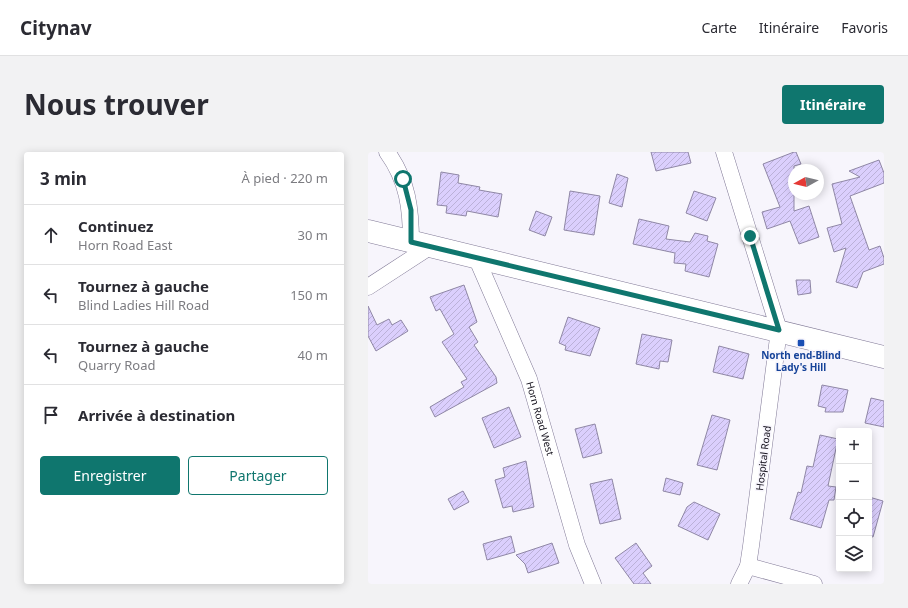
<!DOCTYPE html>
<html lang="fr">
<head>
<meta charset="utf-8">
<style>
  :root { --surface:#fff; --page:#f2f2f3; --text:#2b2b33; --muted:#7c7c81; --line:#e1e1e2; --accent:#0f766e }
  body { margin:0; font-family:"Noto Sans",sans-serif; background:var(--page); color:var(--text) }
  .controls { position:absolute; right:12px; bottom:12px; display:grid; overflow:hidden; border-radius:4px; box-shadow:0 2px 10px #0003 }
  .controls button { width:36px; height:36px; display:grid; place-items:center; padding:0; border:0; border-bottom:1px solid var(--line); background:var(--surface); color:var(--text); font:20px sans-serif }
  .compass { position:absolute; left:420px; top:12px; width:36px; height:36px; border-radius:50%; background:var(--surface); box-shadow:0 2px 10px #0003; rotate:262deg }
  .stop { position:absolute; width:12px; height:12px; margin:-9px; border:3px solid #0f766e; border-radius:50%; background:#fff }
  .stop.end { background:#0f766e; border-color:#fff; box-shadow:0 1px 4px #0008 }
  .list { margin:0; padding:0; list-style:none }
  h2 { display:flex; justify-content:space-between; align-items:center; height:52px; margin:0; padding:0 16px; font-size:17px }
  h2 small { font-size:13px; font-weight:400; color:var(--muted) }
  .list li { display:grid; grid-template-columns:26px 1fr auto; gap:12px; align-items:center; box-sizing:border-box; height:60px; padding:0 16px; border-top:1px solid var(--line) }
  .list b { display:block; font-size:15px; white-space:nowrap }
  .list p { margin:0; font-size:13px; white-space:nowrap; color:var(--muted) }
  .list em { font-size:13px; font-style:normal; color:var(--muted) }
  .actions { display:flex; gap:8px; padding:12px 16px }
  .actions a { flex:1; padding:9px 0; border:1px solid var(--accent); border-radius:4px; text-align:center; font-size:14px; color:var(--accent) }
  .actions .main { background:var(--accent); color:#fff }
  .icon { flex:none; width:22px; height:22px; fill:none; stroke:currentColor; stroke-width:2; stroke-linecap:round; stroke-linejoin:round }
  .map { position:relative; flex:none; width:516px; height:432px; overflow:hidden; border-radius:4px }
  header { display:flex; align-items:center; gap:24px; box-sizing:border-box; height:56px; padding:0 20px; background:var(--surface); border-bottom:1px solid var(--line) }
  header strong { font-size:19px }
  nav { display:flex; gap:22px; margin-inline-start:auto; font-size:14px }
  .intro { display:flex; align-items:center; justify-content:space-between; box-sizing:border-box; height:96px; padding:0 24px }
  h1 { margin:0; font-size:28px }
  .button { padding:10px 18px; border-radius:4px; background:var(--accent); color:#fff; font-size:14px; font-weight:700 }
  main { display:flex; gap:24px; padding:0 24px }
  aside { flex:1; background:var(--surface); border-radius:4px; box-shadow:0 2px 10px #0003 }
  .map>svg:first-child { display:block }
</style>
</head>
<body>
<header>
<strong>Citynav</strong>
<nav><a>Carte</a><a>Itinéraire</a><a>Favoris</a></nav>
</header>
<div class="intro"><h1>Nous trouver</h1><a class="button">Itinéraire</a></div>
<main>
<aside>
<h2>3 min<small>À pied · 220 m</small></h2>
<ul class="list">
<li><svg class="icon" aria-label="ahead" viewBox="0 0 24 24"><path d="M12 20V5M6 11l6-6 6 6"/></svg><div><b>Continuez</b><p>Horn Road East</p></div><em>30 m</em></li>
<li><svg class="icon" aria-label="left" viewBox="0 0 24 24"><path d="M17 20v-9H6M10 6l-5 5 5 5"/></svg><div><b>Tournez à gauche</b><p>Blind Ladies Hill Road</p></div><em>150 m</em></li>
<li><svg class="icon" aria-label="left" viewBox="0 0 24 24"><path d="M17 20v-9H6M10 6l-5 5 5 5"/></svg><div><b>Tournez à gauche</b><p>Quarry Road</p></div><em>40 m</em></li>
<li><svg class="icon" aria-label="arrive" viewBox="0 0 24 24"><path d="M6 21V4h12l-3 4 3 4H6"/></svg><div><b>Arrivée à destination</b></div></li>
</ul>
<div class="actions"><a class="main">Enregistrer</a><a>Partager</a></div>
</aside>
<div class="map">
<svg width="516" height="432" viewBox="0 0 516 432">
  <defs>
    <pattern id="building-hatch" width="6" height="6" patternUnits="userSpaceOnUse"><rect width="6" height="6" fill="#dbcffd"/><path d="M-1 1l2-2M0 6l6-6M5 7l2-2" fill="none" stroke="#bbb1d8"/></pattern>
  </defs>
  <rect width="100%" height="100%" fill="#f7f5fc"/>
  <g fill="url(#building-hatch)" stroke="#8f87a5">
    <path d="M 283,0 L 320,0 L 323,11 L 288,19 Z"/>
    <path d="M 426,0 L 428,0 L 433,12 L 426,14 L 426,59 L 441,54 L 451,85 L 431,92 L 422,69 L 399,77 L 394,60 L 412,55 L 395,12 Z"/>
    <path d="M 511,8 L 516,21 L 516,31 L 482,44 L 501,98 L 512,94 L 516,106 L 516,112 L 495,120 L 489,136 L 468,130 L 478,96 L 466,100 L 459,76 L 474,72 L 464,32 L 492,25 L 481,19 Z"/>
    <path d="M 73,20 L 91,23 L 90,31 L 112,35 L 111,38 L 134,42 L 130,65 L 99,59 L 98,64 L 78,61 L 79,54 L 69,53 Z"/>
    <path d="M 249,22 L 260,26 L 254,55 L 241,51 Z"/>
    <path d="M 202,39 L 232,44 L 226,83 L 196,78 Z"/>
    <path d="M 326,39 L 348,46 L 339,69 L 318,61 Z"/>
    <path d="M 168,59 L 184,65 L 177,84 L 161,78 Z"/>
    <path d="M 271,67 L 301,74 L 298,87 L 322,90 L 327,81 L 340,84 L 339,89 L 350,92 L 341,125 L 317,119 L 318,112 L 306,111 L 307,101 L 265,92 Z"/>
    <path d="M 428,128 L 442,128 L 443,141 L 430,143 Z"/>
    <path d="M 96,133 L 109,170 L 101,175 L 110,190 L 106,193 L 128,225 L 129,231 L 67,265 L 62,255 L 96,235 L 93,230 L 99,227 L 74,190 L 86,182 L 72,157 L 68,159 L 62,145 Z"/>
    <path d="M 0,154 L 9,173 L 21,167 L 24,173 L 33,168 L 40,179 L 8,199 L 0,184 Z"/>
    <path d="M 200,165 L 232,176 L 222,204 L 197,198 L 198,194 L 191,191 Z"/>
    <path d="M 274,182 L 304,188 L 300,210 L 292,209 L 291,217 L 268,212 Z"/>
    <path d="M 351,194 L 381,202 L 375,227 L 345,220 Z"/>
    <path d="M 454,233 L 480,238 L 475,260 L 457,260 L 458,256 L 450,254 Z"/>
    <path d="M 503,246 L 516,249 L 516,275 L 497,271 Z"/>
    <path d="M 141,255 L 153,285 L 126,296 L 114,266 Z"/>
    <path d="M 344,263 L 362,268 L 349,318 L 329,313 Z"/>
    <path d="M 227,272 L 234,301 L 215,306 L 207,277 Z"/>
    <path d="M 452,283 L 470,287 L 460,334 L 468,335 L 466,348 L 461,348 L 453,376 L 422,367 L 430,340 L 433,341 L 439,314 L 445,315 Z"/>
    <path d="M 158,309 L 166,355 L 145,360 L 144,354 L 135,356 L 127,328 L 137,325 L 135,316 Z"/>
    <path d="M 298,326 L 315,331 L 312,343 L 295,339 Z"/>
    <path d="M 244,327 L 253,367 L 232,372 L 222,332 Z"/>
    <path d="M 95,339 L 101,350 L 86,358 L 80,347 Z"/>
    <path d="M 501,345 L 515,349 L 505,385 L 501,384 Z"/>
    <path d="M 326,350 L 352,362 L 340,388 L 310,374 L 319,355 Z"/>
    <path d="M 143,384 L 147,400 L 119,408 L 115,392 Z"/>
    <path d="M 184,391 L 191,411 L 160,421 L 157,412 L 148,403 Z"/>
    <path d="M 268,391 L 284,414 L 275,421 L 283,432 L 266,432 L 247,406 Z"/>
  </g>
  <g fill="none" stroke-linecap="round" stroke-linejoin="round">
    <defs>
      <g id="street">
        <path d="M 19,0 C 40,29 43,57 43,91"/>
        <path d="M 356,0 L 411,178 L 383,394 L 380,414 L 371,432"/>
        <path id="s1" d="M 108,105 L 161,227 L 209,393 L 225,432"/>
        <path d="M 0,135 L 63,94"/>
        <path d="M 380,414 L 446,432"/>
      </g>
      <path id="secondary" d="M 0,79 L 516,205"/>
    </defs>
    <use href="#street" stroke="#807996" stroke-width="17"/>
    <use href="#secondary" stroke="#807996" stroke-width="23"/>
    <use href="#street" stroke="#fff" stroke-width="16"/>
    <use href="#secondary" stroke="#fff" stroke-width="22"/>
  </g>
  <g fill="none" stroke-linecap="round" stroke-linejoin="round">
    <path stroke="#0f766e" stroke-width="5" d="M 35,27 L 43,58 L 43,90 L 411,178 L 382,84"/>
  </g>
  <rect fill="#1a4fb4" stroke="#f7f5fc" stroke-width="1.5" x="429" y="187" width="8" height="8" rx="2"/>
  <g text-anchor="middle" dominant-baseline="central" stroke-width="3" stroke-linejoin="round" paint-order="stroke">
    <g font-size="10" font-weight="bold" fill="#164399" stroke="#f7f5fc">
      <text x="433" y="203">North end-Blind<tspan x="433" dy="12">Lady's Hill</tspan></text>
    </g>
    <g font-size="10" fill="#13101b" stroke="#f7f5fc">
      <text stroke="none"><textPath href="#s1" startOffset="174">Horn Road West</textPath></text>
      <text transform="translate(395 306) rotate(-83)">Hospital Road</text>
    </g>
  </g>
</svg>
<div class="controls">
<button>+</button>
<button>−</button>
<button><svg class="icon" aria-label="locate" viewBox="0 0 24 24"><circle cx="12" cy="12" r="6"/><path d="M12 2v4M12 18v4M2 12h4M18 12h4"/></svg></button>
<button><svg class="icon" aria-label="layers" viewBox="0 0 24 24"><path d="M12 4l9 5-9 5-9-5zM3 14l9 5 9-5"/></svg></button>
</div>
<svg class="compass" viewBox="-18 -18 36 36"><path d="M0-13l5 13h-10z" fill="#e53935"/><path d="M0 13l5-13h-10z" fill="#7c7c81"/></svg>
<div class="stop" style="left:35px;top:27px"></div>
<div class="stop end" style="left:382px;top:84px"></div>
</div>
</main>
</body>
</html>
